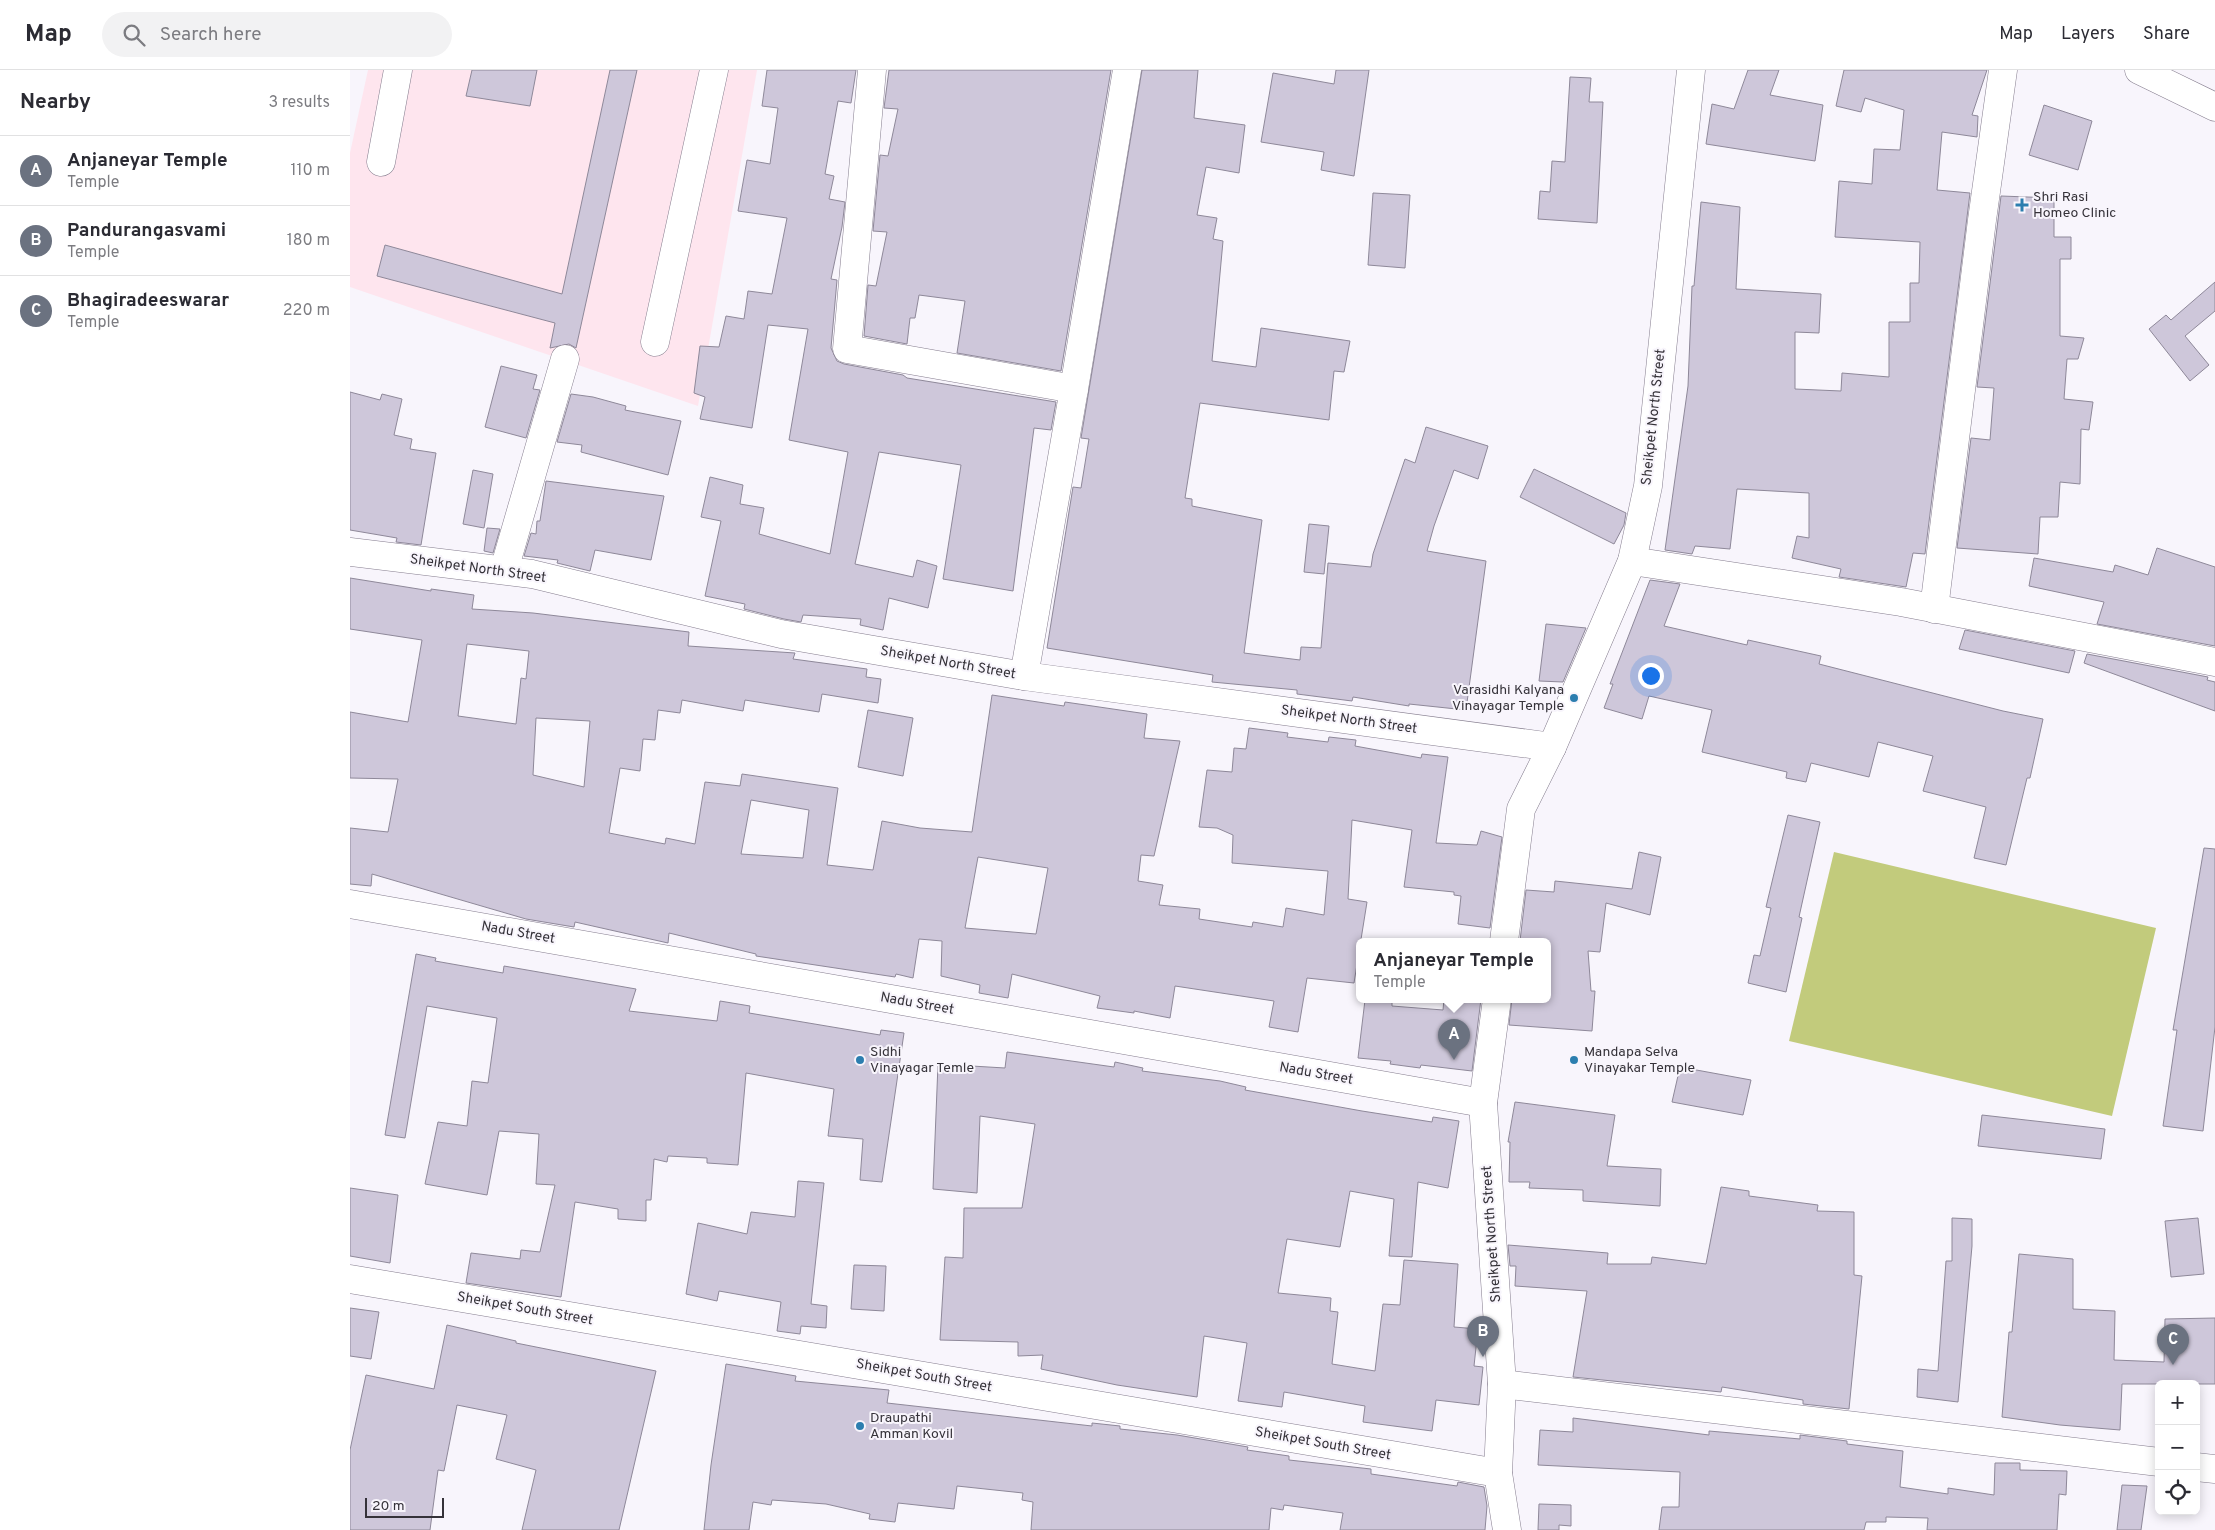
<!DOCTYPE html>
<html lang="en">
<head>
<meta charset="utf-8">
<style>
  :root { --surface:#fff; --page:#f2f2f3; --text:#2b2b33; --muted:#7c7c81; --line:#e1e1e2; --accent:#0f766e }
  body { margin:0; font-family:Overpass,sans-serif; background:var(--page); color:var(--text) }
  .controls { position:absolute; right:15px; bottom:15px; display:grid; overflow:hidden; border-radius:8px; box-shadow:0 2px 12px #0003 }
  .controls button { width:45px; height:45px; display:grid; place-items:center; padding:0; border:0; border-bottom:1px solid var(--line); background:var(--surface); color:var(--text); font:25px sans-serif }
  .scale { position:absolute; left:15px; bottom:12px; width:79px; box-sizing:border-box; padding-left:5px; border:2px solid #353239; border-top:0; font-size:14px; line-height:18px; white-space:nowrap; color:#353239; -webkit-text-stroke:4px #f8f5fc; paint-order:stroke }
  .you { position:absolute; left:1300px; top:605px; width:18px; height:18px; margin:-12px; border:4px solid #fff; border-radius:50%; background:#1a73e8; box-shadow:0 0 0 8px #1a73e833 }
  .badge { display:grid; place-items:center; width:32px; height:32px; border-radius:50%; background:var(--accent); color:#fff; font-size:16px; font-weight:700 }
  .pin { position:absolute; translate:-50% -41px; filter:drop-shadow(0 1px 2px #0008) }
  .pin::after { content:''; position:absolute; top:26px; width:18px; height:15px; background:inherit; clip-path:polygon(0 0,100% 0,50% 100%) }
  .popup { position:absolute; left:1006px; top:868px; width:195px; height:65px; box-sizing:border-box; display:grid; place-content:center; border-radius:8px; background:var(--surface); filter:drop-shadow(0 1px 4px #0005); font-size:16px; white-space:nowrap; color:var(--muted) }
  .popup b { font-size:19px; color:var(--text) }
  .popup::after { content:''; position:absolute; left:50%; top:100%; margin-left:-10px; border:10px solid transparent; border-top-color:var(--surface) }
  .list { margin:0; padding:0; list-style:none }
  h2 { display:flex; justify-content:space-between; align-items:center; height:65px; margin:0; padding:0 20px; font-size:21px }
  h2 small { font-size:16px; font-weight:400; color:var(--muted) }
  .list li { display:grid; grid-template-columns:32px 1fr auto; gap:15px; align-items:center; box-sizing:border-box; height:70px; padding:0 20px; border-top:1px solid var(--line) }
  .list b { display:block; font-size:19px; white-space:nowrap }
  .list p { margin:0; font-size:16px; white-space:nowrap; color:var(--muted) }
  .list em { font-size:16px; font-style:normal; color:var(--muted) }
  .icon { flex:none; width:28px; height:28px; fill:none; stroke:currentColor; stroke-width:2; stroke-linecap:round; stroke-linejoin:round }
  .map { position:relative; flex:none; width:1865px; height:1460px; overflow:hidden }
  header { display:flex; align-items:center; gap:30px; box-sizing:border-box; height:70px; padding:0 25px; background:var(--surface); border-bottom:1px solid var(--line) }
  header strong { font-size:24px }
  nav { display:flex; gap:28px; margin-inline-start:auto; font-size:18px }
  .search { width:350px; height:45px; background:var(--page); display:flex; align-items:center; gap:12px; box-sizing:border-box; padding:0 18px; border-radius:28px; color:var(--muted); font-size:19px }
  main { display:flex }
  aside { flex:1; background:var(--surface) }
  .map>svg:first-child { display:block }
</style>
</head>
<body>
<header>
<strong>Map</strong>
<div class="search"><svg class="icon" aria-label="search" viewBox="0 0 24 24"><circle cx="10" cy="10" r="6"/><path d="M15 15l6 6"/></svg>Search here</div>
<nav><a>Map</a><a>Layers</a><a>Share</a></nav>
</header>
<main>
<aside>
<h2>Nearby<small>3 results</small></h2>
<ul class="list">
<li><span class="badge" style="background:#6b7280">A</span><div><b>Anjaneyar Temple</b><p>Temple</p></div><em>110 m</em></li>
<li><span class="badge" style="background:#6b7280">B</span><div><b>Pandurangasvami</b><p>Temple</p></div><em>180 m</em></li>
<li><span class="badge" style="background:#6b7280">C</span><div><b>Bhagiradeeswarar</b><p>Temple</p></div><em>220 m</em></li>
</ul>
</aside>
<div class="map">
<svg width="1865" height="1460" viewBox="0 0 1865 1460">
  <rect width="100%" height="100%" fill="#f8f5fc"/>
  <path fill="#fee5ee" d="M 18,0 L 407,0 L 348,336 L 0,217 L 0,83 Z"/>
  <path fill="#c2cb7c" d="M 1484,782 L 1806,858 L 1762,1046 L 1439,971 Z"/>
  <g fill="#cec7da" stroke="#8e8899" fill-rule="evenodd">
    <path d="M 122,0 L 187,0 L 180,36 L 116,26 Z"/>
    <path d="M 260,0 L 287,0 L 226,278 L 219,274 L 200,278 L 205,253 L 27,206 L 35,175 L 212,224 Z"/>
    <path d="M 417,0 L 506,0 L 501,33 L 488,31 L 475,104 L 484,106 L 479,129 L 495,132 L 492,157 L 481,209 L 487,210 L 481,278 L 487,291 L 494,294 L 553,305 L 557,308 L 706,332 L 701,360 L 684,358 L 663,521 L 593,509 L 611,395 L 529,382 L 505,494 L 563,507 L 567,490 L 587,496 L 578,538 L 539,528 L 533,560 L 510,555 L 511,549 L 453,545 L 451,552 L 434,549 L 394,539 L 395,534 L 355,526 L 371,451 L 351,447 L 360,407 L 393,415 L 390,434 L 414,438 L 409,464 L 480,484 L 498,382 L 439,370 L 458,259 L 418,255 L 402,358 L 350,349 L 355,327 L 344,323 L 350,276 L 369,277 L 376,246 L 394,249 L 398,221 L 422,224 L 437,148 L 388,141 L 397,90 L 420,94 L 428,38 L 412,36 Z"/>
    <path d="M 539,0 L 761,0 L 711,301 L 607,283 L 615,231 L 569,225 L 565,248 L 560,248 L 557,274 L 514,266 L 518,215 L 526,216 L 537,162 L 523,161 L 530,85 L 538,86 L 548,39 L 534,38 Z"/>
    <path d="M 792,0 L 848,0 L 844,48 L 895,55 L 889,103 L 856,97 L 847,145 L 867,148 L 863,169 L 873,171 L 862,291 L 906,297 L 911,258 L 1000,271 L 994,302 L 984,301 L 979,350 L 850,333 L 835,428 L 842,429 L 842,436 L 912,450 L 894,583 L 950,590 L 951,577 L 971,578 L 978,493 L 1021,497 L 1023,484 L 1055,389 L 1065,393 L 1076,357 L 1138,376 L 1128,409 L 1104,400 L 1084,456 L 1077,481 L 1136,491 L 1116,640 L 1059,634 L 1059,636 L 1003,627 L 1002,631 L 947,624 L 947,620 L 862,612 L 863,605 L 697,578 L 723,417 L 731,418 L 739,369 L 731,368 Z"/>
    <path d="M 986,0 L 1019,0 L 1004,106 L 971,100 L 974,82 L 911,72 L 923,3 L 984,14 Z"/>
    <path d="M 1398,0 L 1429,0 L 1420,25 L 1473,35 L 1465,91 L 1356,74 L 1362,34 L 1384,39 Z"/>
    <path d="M 1494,0 L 1637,0 L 1622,45 L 1628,46 L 1627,67 L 1592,62 L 1587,120 L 1620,123 L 1575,484 L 1563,483 L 1556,517 L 1489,507 L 1491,499 L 1442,488 L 1447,466 L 1459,468 L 1459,423 L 1387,419 L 1380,479 L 1345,476 L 1342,484 L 1315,480 L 1338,316 L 1342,216 L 1344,216 L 1351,132 L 1390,137 L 1386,219 L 1471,224 L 1469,263 L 1445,262 L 1445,319 L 1491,321 L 1492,303 L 1539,307 L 1539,252 L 1560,252 L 1560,213 L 1569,213 L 1570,172 L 1485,167 L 1489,111 L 1522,114 L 1524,79 L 1550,80 L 1554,40 L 1515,28 L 1511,42 L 1486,36 Z"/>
    <path d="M 1220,7 L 1241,8 L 1239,32 L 1253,32 L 1247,153 L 1188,149 L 1190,121 L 1200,122 L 1202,91 L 1215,92 Z"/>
    <path d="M 1694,35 L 1742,51 L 1728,100 L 1679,85 Z"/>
    <path d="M 1023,123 L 1060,125 L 1055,198 L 1018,195 Z"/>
    <path d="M 1651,126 L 1704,128 L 1704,167 L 1721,167 L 1721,189 L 1710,189 L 1710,266 L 1734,268 L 1728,289 L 1717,289 L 1714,329 L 1743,332 L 1739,360 L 1731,359 L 1730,414 L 1710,412 L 1708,447 L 1690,447 L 1688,484 L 1607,478 L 1621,368 L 1640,370 L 1644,318 L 1627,317 Z"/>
    <path d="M 1865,212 L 1865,241 L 1835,266 L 1859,295 L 1840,311 L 1799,259 L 1816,245 L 1821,250 Z"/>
    <path d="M 151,296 L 187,305 L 183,319 L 190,320 L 176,368 L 135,357 Z"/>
    <path d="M 0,322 L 30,330 L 32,324 L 52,329 L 44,365 L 62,369 L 60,379 L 86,383 L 71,475 L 46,472 L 47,468 L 0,460 Z"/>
    <path d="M 221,324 L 243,327 L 276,336 L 275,340 L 331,351 L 318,405 L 231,382 L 232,375 L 207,372 Z"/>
    <path d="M 1184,399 L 1276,443 L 1274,455 L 1264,474 L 1170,427 Z"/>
    <path d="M 123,400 L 143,404 L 134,458 L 113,454 Z"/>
    <path d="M 196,411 L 314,426 L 301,490 L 245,480 L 240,501 L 207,493 L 208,490 L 174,486 L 181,463 L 186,464 L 187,451 L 190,451 Z"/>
    <path d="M 959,454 L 979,456 L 974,504 L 954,502 Z"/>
    <path d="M 137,458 L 150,459 L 143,483 L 134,481 Z"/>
    <path d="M 1807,478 L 1865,497 L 1865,576 L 1747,554 L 1754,532 L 1679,516 L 1684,488 L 1763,502 L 1765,495 L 1798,505 Z"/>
    <path d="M 0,508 L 81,521 L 81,519 L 124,525 L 122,539 L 183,543 L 339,562 L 338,576 L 445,583 L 443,589 L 517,599 L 516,607 L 531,609 L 528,633 L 472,624 L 469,642 L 395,630 L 393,641 L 332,630 L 330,643 L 308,640 L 305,670 L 293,669 L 290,701 L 270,698 L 259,763 L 315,774 L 316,768 L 345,774 L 355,712 L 390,716 L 392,704 L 488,718 L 477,795 L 523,800 L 532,751 L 570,758 L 622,762 L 642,625 L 714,636 L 715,632 L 797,644 L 794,668 L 830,671 L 804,786 L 791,785 L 788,811 L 813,815 L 809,835 L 850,839 L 849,849 L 902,857 L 903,852 L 933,857 L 936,838 L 974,845 L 978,801 L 882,793 L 883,765 L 867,758 L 849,757 L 857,700 L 882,702 L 884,678 L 896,679 L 899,658 L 938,663 L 937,667 L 978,672 L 979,667 L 1006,670 L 1005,676 L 1071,688 L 1072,684 L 1098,687 L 1086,773 L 1127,775 L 1131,761 L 1152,767 L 1140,858 L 1108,854 L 1111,826 L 1104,825 L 1104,822 L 1054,817 L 1062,760 L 1002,750 L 998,829 L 1017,832 L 1004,913 L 957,908 L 948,962 L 919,957 L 924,931 L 825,916 L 820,948 L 784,941 L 784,943 L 747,938 L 750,926 L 662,904 L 658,928 L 629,923 L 630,915 L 591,906 L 592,871 L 569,869 L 563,908 L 546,904 L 545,907 L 406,886 L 406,884 L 319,863 L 318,873 L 225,852 L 224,857 L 176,849 L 22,804 L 21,816 L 0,814 L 0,758 L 38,762 L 48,709 L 0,708 L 0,642 L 58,652 L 72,570 L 0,559 ZM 117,574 L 179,581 L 176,609 L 171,608 L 166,654 L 108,646 ZM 186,648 L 240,651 L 234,717 L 183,705 ZM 401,730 L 459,740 L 453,788 L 391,784 ZM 628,787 L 698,798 L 686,864 L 615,858 Z"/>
    <path d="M 1300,510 L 1330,514 L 1314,556 L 1397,575 L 1398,570 L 1471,586 L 1469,594 L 1653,641 L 1693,649 L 1680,708 L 1677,708 L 1656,795 L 1624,788 L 1636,737 L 1573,721 L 1583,686 L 1528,672 L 1519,707 L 1461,693 L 1456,712 L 1436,708 L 1437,702 L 1352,682 L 1362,640 L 1299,626 L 1292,649 L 1254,638 L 1263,614 L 1260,614 Z"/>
    <path d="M 1196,554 L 1236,558 L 1213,612 L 1189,611 Z"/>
    <path d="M 1615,560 L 1725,581 L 1719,603 L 1609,579 Z"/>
    <path d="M 1737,584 L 1858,607 L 1857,610 L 1865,612 L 1865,641 L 1734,593 Z"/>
    <path d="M 518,640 L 563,648 L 553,706 L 508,697 Z"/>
    <path d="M 1438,745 L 1470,752 L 1449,847 L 1452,848 L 1436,922 L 1398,913 L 1404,885 L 1410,886 L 1421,838 L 1416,837 Z"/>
    <path d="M 1854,778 L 1865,779 L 1865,957 L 1853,1061 L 1813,1056 L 1827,960 L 1823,960 Z"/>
    <path d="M 1289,782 L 1311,787 L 1300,845 L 1256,833 L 1250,882 L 1238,881 L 1241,921 L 1245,921 L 1242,961 L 1159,955 L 1162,929 L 1198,929 L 1198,871 L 1170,871 L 1176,820 L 1204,822 L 1205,811 L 1282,819 Z"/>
    <path d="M 66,884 L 86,888 L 85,891 L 153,903 L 154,896 L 286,919 L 279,941 L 367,951 L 370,931 L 400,936 L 399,943 L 530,965 L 531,960 L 554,963 L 532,1112 L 510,1110 L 513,1069 L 478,1066 L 484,1019 L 396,1003 L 388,1095 L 357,1093 L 357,1088 L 318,1086 L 317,1092 L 304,1089 L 301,1130 L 296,1130 L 296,1151 L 268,1149 L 268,1139 L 225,1132 L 211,1227 L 116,1213 L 121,1183 L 170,1189 L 171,1180 L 190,1182 L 205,1115 L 186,1114 L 189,1064 L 149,1061 L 137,1125 L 75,1114 L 88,1052 L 117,1056 L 122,1011 L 138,1013 L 147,948 L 77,936 L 55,1068 L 35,1065 Z"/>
    <path d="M 1094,929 L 1131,929 L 1122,1001 L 1071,995 L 1070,998 L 1040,994 L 1041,991 L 1008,988 L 1015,930 L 1042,932 L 1042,936 L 1093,940 Z"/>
    <path d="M 657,982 L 764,997 L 765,992 L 793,998 L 792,1001 L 870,1011 L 896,1017 L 895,1020 L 1012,1041 L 1082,1052 L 1083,1047 L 1109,1051 L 1098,1118 L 1068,1112 L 1062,1187 L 1039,1186 L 1044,1129 L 1000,1121 L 990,1177 L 937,1169 L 928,1223 L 981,1228 L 980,1241 L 988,1242 L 982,1294 L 1025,1301 L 1033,1234 L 1050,1235 L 1054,1190 L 1108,1194 L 1104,1257 L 1128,1259 L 1124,1296 L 1133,1297 L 1129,1335 L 1086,1330 L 1082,1361 L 1013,1352 L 1015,1336 L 934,1322 L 932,1337 L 888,1331 L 897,1273 L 854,1266 L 847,1327 L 767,1315 L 691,1299 L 693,1285 L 668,1286 L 668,1272 L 590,1270 L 595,1187 L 613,1188 L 614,1138 L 672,1138 L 685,1054 L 630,1046 L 627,1123 L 583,1119 L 588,994 L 655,998 Z"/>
    <path d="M 1330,997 L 1401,1010 L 1393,1045 L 1322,1032 Z"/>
    <path d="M 1165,1032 L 1265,1045 L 1257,1096 L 1311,1099 L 1310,1136 L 1233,1131 L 1233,1120 L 1179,1118 L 1180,1112 L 1159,1112 L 1160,1072 L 1158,1072 Z"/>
    <path d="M 1632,1045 L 1755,1059 L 1751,1089 L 1628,1076 Z"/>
    <path d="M 448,1111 L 474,1113 L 461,1234 L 477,1236 L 476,1258 L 451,1256 L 450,1264 L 427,1261 L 431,1232 L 369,1221 L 367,1231 L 336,1224 L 348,1153 L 397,1164 L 401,1142 L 445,1147 Z"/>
    <path d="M 1371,1117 L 1399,1121 L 1399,1126 L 1468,1135 L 1467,1141 L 1504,1142 L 1504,1205 L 1512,1206 L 1499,1339 L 1453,1334 L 1453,1330 L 1372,1317 L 1371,1322 L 1223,1307 L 1237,1221 L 1165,1216 L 1166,1196 L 1160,1196 L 1158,1175 L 1258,1183 L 1257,1194 L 1301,1194 L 1302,1187 L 1356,1194 Z"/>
    <path d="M 0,1118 L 48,1125 L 40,1193 L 0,1186 Z"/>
    <path d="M 1602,1148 L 1622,1149 L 1622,1176 L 1608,1332 L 1567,1327 L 1568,1299 L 1588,1301 L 1596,1191 L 1602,1191 Z"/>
    <path d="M 1848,1148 L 1854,1204 L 1821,1207 L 1815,1151 Z"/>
    <path d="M 1669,1184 L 1723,1189 L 1723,1239 L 1765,1241 L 1764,1290 L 1814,1292 L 1815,1249 L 1865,1248 L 1865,1314 L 1772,1314 L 1770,1360 L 1710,1355 L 1652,1347 L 1659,1262 L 1662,1262 Z"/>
    <path d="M 504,1195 L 536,1196 L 534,1241 L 501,1239 Z"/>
    <path d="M 0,1238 L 29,1242 L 21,1289 L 0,1286 Z"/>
    <path d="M 97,1255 L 166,1271 L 166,1273 L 306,1301 L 269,1460 L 172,1460 L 186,1400 L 146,1389 L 157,1345 L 107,1335 L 94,1401 L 88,1400 L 80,1460 L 0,1460 L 0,1380 L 16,1305 L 84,1319 Z"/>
    <path d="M 376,1294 L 446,1306 L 445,1311 L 539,1320 L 537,1333 L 742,1356 L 742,1353 L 770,1356 L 770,1359 L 827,1365 L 898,1377 L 897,1380 L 939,1386 L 939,1390 L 1021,1399 L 1021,1404 L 1107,1416 L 1108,1412 L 1134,1417 L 1137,1436 L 1135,1460 L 990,1460 L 993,1443 L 934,1435 L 933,1440 L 921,1438 L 919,1460 L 681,1460 L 683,1432 L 672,1430 L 673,1423 L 607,1416 L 604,1439 L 548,1433 L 545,1452 L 519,1449 L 520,1444 L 476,1434 L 422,1430 L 421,1435 L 403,1432 L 399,1460 L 354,1460 L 361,1395 Z"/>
    <path d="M 1223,1348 L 1359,1365 L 1359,1361 L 1450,1369 L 1450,1365 L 1497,1371 L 1497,1374 L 1553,1381 L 1550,1417 L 1598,1424 L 1598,1418 L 1644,1425 L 1645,1393 L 1670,1393 L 1670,1400 L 1717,1401 L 1716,1425 L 1709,1424 L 1707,1460 L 1577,1460 L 1578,1448 L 1536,1447 L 1536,1452 L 1516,1452 L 1514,1460 L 1309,1460 L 1312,1437 L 1329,1437 L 1330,1402 L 1188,1395 L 1190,1360 L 1223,1362 Z"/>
    <path d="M 1772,1415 L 1797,1416 L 1791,1460 L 1767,1460 Z"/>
    <path d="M 1189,1434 L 1221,1435 L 1221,1456 L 1209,1455 L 1209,1460 L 1188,1460 Z"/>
  </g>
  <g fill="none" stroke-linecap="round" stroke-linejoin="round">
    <defs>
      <g id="street">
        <path d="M 522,0 L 497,279 L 724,319"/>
        <path d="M 31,92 L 48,0"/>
        <path d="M 305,272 L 364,0"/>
        <path d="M 0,482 L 182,504 L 431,564 L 674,606 L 1202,677"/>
        <path d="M 1282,491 L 1551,532 L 1865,592"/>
        <path d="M 154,500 L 215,289"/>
        <path d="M 1584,539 L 1632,150 L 1653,0"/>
        <path d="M 674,606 L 724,319 L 777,0"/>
        <path d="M 0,834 L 1133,1033"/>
        <path d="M 1154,871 L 1171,739 L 1202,677 L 1282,491 L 1298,416 L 1341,0"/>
        <path d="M 1147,929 L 1133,1033 L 1152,1314 L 1148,1403 L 1157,1460"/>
        <path d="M 0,1209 L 1148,1403"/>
        <path d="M 1152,1314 L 1809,1392"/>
        <path d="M 1846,1397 L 1865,1399"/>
      </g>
      <path id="secondary" d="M 1789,0 L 1865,37"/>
    </defs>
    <use href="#street" stroke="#857d8e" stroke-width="29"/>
    <use href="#secondary" stroke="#857d8e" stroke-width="29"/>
    <use href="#street" stroke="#fff" stroke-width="28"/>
    <use href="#secondary" stroke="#fff" stroke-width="28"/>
  </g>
  <g fill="#2c7eaf" stroke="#f8f5fc" stroke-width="2">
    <path d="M1669.5 127.5h5v5h5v5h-5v5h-5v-5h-5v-5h5z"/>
    <circle cx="1224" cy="628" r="5"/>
    <circle cx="510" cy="990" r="5"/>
    <circle cx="1224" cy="990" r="5"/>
    <circle cx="510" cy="1356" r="5"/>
  </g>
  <g text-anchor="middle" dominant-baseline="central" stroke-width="4" stroke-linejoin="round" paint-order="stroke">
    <g font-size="14" fill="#353239" stroke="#f8f5fc" text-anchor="start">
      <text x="1683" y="127">Shri Rasi<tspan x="1683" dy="16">Homeo Clinic</tspan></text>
      <text x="1214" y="620" text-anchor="end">Varasidhi Kalyana<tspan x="1214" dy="16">Vinayagar Temple</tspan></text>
      <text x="520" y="982">Sidhi<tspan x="520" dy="16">Vinayagar Temle</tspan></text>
      <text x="1234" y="982">Mandapa Selva<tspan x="1234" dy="16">Vinayakar Temple</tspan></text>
      <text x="520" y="1348">Draupathi<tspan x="520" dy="16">Amman Kovil</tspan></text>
    </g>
    <g font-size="14" fill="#353239" stroke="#f8f5fc">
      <text transform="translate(1304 347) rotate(-84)">Sheikpet North Street</text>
      <text transform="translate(128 499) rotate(8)">Sheikpet North Street</text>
      <text transform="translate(598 593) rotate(10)">Sheikpet North Street</text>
      <text transform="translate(999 650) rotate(8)">Sheikpet North Street</text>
      <text transform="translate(168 863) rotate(10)">Nadu Street</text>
      <text transform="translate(567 934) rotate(10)">Nadu Street</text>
      <text transform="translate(966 1004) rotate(10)">Nadu Street</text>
      <text transform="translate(1142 1164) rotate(-94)">Sheikpet North Street</text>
      <text transform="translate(175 1239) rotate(10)">Sheikpet South Street</text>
      <text transform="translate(574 1306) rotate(10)">Sheikpet South Street</text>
      <text transform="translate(973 1374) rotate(10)">Sheikpet South Street</text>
    </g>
  </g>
</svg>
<div class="controls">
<button>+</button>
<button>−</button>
<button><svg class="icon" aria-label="locate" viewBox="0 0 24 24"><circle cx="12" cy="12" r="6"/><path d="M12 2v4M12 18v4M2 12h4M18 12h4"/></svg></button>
</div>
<div class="scale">20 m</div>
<div class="you"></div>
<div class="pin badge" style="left:1104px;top:990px;background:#6b7280">A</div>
<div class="popup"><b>Anjaneyar Temple</b>Temple</div>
<div class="pin badge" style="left:1133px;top:1287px;background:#6b7280">B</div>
<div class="pin badge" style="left:1823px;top:1295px;background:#6b7280">C</div>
</div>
</main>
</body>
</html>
